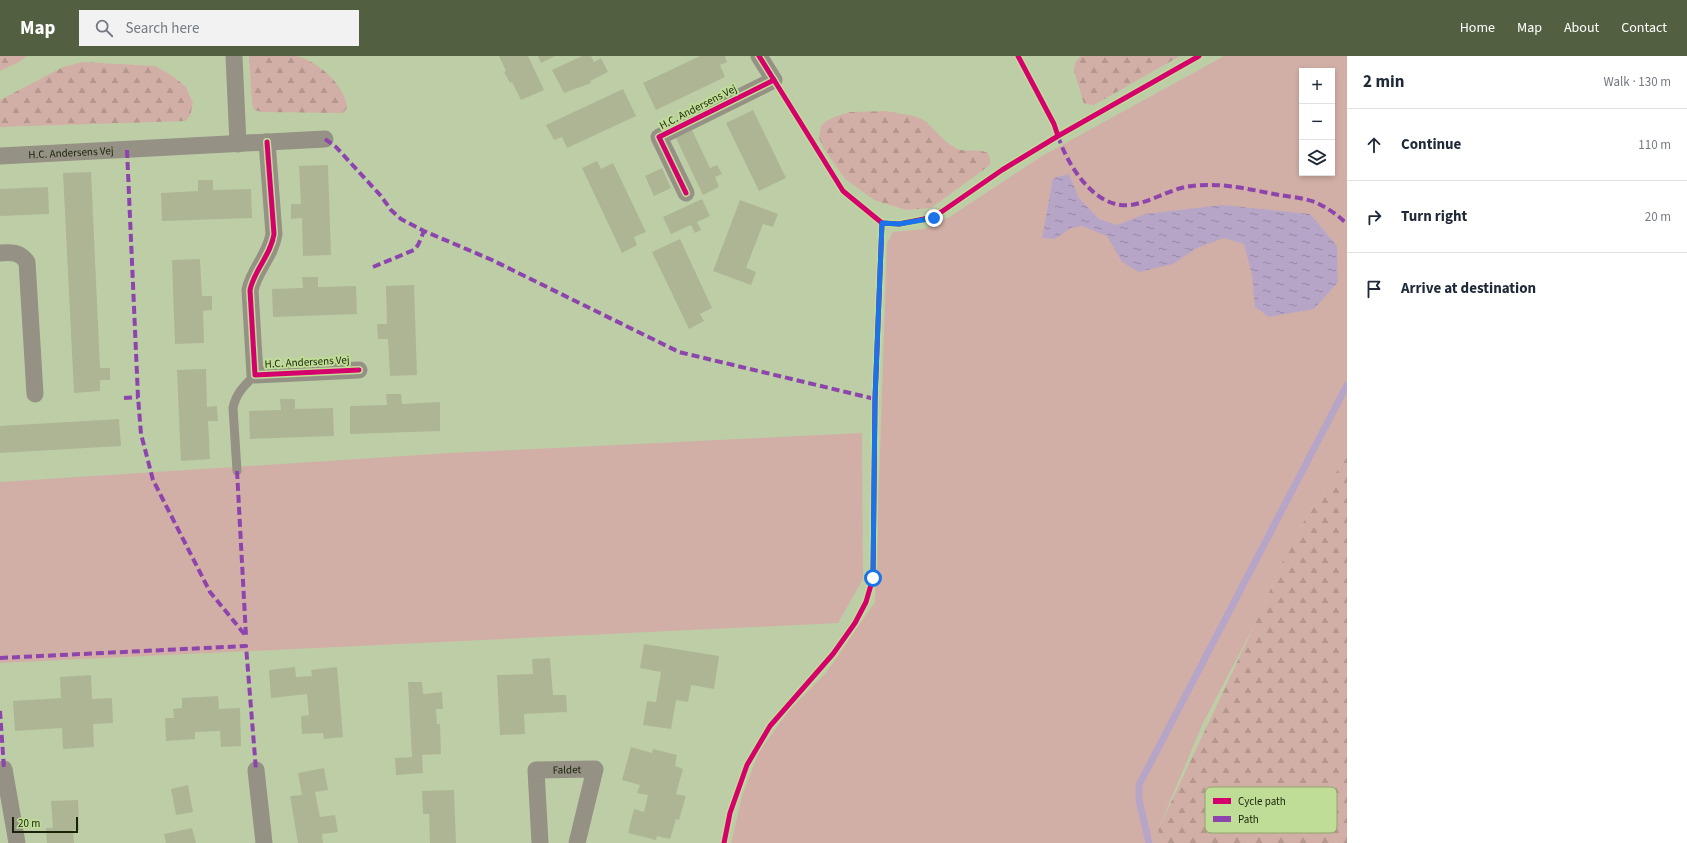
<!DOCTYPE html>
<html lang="en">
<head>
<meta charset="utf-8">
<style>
  :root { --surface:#fff; --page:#f2f2f3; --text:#1f2937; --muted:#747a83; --line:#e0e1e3; --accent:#525f40 }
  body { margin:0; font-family:"Source Sans 3",sans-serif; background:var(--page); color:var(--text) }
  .controls { position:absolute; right:12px; top:12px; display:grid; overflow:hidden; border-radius:0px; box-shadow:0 2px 6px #0003 }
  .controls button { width:36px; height:36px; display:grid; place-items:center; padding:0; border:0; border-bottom:1px solid var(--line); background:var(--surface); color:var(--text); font:20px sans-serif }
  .scale { position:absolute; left:12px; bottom:10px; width:66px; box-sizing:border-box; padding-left:4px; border:2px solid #192308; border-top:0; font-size:11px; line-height:14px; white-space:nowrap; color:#192308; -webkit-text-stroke:3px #c0dd98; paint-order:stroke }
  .stop { position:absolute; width:12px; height:12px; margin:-9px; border:3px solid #1a73e8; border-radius:50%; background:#fff }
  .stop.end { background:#1a73e8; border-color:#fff; box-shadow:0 1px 4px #0008 }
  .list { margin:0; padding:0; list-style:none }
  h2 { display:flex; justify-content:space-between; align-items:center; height:52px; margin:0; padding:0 16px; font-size:17px }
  h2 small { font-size:13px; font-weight:400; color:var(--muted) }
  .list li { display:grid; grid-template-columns:26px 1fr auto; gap:12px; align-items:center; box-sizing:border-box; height:72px; padding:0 16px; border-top:1px solid var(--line) }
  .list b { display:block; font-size:15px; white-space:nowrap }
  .list em { font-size:13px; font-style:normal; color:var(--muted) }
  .icon { flex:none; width:22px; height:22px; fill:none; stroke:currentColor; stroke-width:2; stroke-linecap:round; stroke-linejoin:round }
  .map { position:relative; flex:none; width:1347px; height:787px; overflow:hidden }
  header { display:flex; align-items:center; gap:24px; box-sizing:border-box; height:56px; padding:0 20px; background:var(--accent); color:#fff }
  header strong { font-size:19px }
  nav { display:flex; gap:22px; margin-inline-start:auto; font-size:14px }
  .search { width:280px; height:36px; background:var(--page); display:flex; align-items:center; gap:10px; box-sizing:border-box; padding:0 14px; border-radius:0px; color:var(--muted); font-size:15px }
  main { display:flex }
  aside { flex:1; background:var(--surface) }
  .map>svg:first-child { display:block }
</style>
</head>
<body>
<header>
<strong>Map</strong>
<div class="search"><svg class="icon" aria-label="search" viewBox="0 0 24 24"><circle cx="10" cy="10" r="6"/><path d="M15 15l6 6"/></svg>Search here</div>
<nav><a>Home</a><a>Map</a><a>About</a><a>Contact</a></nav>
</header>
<main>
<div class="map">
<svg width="1347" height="787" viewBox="0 0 1347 787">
  <defs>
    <pattern id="forest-firs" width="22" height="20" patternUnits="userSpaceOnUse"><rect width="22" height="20" fill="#d2afa6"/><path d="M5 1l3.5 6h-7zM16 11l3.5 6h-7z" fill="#b4968d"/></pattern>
    <pattern id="water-ripples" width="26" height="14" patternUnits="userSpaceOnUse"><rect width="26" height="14" fill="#b7a5c8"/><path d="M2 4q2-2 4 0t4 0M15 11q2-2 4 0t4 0" fill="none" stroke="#9486a0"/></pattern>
  </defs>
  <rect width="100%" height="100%" fill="#bdcea7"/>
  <g fill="#d2afa6" fill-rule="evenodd">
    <path d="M 1224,0 L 1347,0 L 1347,400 L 1293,482 L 1256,566 L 1203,667 L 1158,774 L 1163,787 L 731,787 L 742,740 L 759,696 L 790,653 L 826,617 L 875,546 L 887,187 L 893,176 L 924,173 L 951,160 L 1042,100 ZM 1302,15 L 1332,15 L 1332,117 L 1302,117 Z"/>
    <path d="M 862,377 L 863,523 L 838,567 L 0,607 L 0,426 L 450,397 Z"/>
  </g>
  <g fill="url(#forest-firs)">
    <path d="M 0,0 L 27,0 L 19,6 L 0,15 Z"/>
    <path d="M 249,0 C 264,0 281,0 296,0 C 317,4 346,30 347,52 L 343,57 L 262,56 L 254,54 L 252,47 Z"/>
    <path d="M 1081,0 L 1180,0 L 1094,49 L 1084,48 L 1074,15 L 1075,7 Z"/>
    <path d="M 82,6 L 155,10 L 174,21 L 186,31 L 193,47 L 190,60 L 185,65 L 0,71 L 0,44 L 63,11 Z"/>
    <path d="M 886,55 C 898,58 915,58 925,65 C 936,74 944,87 958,93 C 968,97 977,92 988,97 L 990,103 L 990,109 L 931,152 L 906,154 L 874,144 L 845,123 L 824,93 L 819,82 L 820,75 L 821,70 L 826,65 L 837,60 L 850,56 Z"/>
    <path d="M 1347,400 L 1347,787 L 1163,787 L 1158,774 L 1256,566 L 1293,482 Z"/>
  </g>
  <path fill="url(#water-ripples)" d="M 1069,118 L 1079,142 L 1099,163 L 1117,169 L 1145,158 L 1222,149 L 1310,158 L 1337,190 L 1338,226 L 1314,253 L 1269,261 L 1255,251 L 1252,219 L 1244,188 L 1224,182 L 1197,192 L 1173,208 L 1139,216 L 1122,206 L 1107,180 L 1082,170 L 1071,172 L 1055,183 L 1042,182 L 1053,122 Z"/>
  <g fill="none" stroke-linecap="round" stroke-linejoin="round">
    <path stroke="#b7a5c8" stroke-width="7" d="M 1149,787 L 1139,744 L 1139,729 L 1347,329"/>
  </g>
  <g fill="#aeb595">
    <path d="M 499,0 L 528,0 L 544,34 L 521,44 L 512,26 L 510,27 L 504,16 L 506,15 Z"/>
    <path d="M 538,0 L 555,0 L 541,7 Z"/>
    <path d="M 582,0 L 591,0 L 594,6 L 601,2 L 608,16 L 590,25 L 591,27 L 564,37 L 552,14 Z"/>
    <path d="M 700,0 L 725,0 L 727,6 L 720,9 L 725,21 L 656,54 L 643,27 Z"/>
    <path d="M 623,33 L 636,60 L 567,92 L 562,81 L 554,84 L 546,69 Z"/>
    <path d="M 753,54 L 786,122 L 759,135 L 726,67 Z"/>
    <path d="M 692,74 L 710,112 L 717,109 L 722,118 L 715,121 L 719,131 L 703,139 L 676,82 Z"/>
    <path d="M 597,105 L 601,113 L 613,107 L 646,176 L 634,181 L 637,189 L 622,197 L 582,112 Z"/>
    <path d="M 328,109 L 331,199 L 303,200 L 302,162 L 291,163 L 291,148 L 301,148 L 299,110 Z"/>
    <path d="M 662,112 L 671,132 L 654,140 L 645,120 Z"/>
    <path d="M 91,116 L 100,312 L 110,312 L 110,324 L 100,324 L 100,335 L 74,337 L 63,117 Z"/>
    <path d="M 198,124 L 213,124 L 213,134 L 251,133 L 252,162 L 162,165 L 161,137 L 198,135 Z"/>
    <path d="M 48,131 L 49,158 L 0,160 L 0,133 Z"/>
    <path d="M 702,143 L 710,160 L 697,166 L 701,174 L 695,177 L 691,169 L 671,178 L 663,161 Z"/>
    <path d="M 740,144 L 778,158 L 773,171 L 763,168 L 746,212 L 756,216 L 751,229 L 713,215 Z"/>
    <path d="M 680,183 L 712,252 L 700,258 L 704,265 L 689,273 L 652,196 Z"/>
    <path d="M 200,203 L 202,240 L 212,240 L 212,254 L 203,255 L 204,287 L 175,288 L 172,204 Z"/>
    <path d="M 302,221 L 318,221 L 318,231 L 356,230 L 357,258 L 273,261 L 272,233 L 303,232 Z"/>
    <path d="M 414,229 L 417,319 L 390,320 L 388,283 L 378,283 L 377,268 L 387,268 L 386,230 Z"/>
    <path d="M 206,313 L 207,351 L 217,350 L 218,365 L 208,365 L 210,403 L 181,405 L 177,314 Z"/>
    <path d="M 386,338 L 401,338 L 402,348 L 440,346 L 440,375 L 350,378 L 350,350 L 387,349 Z"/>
    <path d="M 280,343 L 295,343 L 295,353 L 333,352 L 334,380 L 250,383 L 249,355 L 281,354 Z"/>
    <path d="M 119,363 L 121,390 L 0,397 L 0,370 Z"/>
    <path d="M 644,588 L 719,600 L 714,633 L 691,629 L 688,646 L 676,644 L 671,673 L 643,669 L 647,645 L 656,646 L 661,616 L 640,612 Z"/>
    <path d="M 550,602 L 553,639 L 566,639 L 567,656 L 524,658 L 525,678 L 500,679 L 497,619 L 533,618 L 532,603 Z"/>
    <path d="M 295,611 L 296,621 L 312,620 L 311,614 L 337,611 L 343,681 L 324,683 L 323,677 L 302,678 L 301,660 L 309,659 L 307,638 L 271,642 L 269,614 Z"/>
    <path d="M 91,619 L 92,643 L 112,642 L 113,667 L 93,668 L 94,691 L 63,693 L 62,672 L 15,675 L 13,645 L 61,642 L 60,621 Z"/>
    <path d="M 408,626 L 422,626 L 423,638 L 442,636 L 443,653 L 436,653 L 437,668 L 440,668 L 441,698 L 422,699 L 423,717 L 396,719 L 395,702 L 412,701 Z"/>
    <path d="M 218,640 L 219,653 L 240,652 L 241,690 L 221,691 L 220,675 L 195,676 L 195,683 L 166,685 L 165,662 L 174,662 L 173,653 L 182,652 L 182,642 Z"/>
    <path d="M 631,691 L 652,697 L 653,693 L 677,699 L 675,710 L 683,713 L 676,738 L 686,740 L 679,764 L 676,763 L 670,783 L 657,780 L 656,784 L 628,777 L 634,753 L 644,756 L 648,739 L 637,737 L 640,729 L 622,724 Z"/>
    <path d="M 324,712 L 328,734 L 315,736 L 320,761 L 335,759 L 338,776 L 322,778 L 323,787 L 298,787 L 290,740 L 302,739 L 298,717 Z"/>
    <path d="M 188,729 L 193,756 L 176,759 L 171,733 Z"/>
    <path d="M 454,734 L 456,787 L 430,787 L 429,758 L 423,758 L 422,735 Z"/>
    <path d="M 78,744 L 79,774 L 73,774 L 74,787 L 47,787 L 46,772 L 53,772 L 51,745 Z"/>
    <path d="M 192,772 L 196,787 L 166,787 L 164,778 Z"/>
  </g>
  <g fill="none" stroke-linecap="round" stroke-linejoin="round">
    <path stroke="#959184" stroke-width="9" d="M 237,415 L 233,352 C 236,337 245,329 255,319"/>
    <g stroke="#959184" stroke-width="17">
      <path d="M 234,0 L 238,88"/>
      <path d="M 267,86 L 274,178 C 271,199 254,214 250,234 L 255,319 L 359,314"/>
      <path id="s1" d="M 0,100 L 325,83"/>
      <path d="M 686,137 L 659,81 L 774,24 L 759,0"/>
      <path d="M 0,197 C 12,196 20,196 27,206 L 35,338"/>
      <path d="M 4,713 L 17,787"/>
      <path d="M 256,714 L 264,787"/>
      <path id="s2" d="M 540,787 L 536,714 L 595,713 L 577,787"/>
    </g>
    <g stroke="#8e44ad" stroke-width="4" stroke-dasharray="8 4" stroke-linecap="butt">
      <path d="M 1058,80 C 1068,111 1098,158 1136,148 C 1153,144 1168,135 1185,131 C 1216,125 1248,133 1279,139 C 1291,141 1306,142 1317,147 C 1329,153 1338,159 1347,168"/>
      <path d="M 325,83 L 336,91 L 381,140 L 391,154 L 401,163 L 424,175 L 492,204 L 679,296 L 875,343"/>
      <path d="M 127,94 L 138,341 L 141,378 L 153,424 L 210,536 L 246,580"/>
      <path d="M 373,211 L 414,194 L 418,189 L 424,175"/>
      <path d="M 124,342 L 138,341"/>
      <path d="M 237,415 L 246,580"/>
      <path d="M 0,602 L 246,590 L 256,714"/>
      <path d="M 0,655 L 4,713"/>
    </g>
    <defs>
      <g id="cycleway">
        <path d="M 1018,0 L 1054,68 L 1058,80"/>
        <path d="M 774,24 L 843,135 L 882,167"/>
        <path d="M 267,86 L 274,178 C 271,199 254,214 250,234 L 255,319 L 359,314"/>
        <path d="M 686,137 L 659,81 L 774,24 L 759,0"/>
        <path d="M 724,787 L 730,757 L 747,709 L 770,670 L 833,598 L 855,567 L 866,546 L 873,522 L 875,343 L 882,167 L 899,168 L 934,161 L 1002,114 L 1058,80 L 1199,0"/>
      </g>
    </defs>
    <use href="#cycleway" stroke="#c0dd98" stroke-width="8"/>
    <use href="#cycleway" stroke="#d6006c" stroke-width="5"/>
  </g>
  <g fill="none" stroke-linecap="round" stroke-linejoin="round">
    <path stroke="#1a73e8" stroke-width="5" d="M 873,522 L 875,343 L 882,167 L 899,168 L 934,162"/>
  </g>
  <g text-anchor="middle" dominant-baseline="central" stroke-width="4" stroke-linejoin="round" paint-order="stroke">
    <g font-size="11" fill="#192308" stroke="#c0dd98">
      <text transform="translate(698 51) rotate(-27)">H.C. Andersens Vej</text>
      <text stroke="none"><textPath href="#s1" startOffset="71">H.C. Andersens Vej</textPath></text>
      <text transform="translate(307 306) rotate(-3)">H.C. Andersens Vej</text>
      <text stroke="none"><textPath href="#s2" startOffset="104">Faldet</textPath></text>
    </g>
  </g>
  <rect x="1205" y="731" width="132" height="46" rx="6" fill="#c0dd98" stroke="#8ea56d" stroke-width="1"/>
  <rect x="1213" y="742" width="18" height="6" fill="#d6006c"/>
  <rect x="1213" y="760" width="18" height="6" fill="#8e44ad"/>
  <g font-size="11" fill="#192308">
    <text x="1238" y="749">Cycle path</text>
    <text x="1238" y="767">Path</text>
  </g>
</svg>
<div class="controls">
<button>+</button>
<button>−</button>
<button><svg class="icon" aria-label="layers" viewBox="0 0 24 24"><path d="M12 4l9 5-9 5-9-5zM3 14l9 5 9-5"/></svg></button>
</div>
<div class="scale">20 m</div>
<div class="stop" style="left:873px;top:522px"></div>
<div class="stop end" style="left:934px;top:162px"></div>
</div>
<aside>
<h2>2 min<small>Walk · 130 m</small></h2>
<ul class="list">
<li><svg class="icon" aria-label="ahead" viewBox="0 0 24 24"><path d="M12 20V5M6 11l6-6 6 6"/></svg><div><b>Continue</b></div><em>110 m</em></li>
<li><svg class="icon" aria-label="right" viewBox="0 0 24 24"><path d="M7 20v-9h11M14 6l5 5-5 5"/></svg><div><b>Turn right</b></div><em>20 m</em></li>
<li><svg class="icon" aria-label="arrive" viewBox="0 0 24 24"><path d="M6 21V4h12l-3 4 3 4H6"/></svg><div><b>Arrive at destination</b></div></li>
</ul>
</aside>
</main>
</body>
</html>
